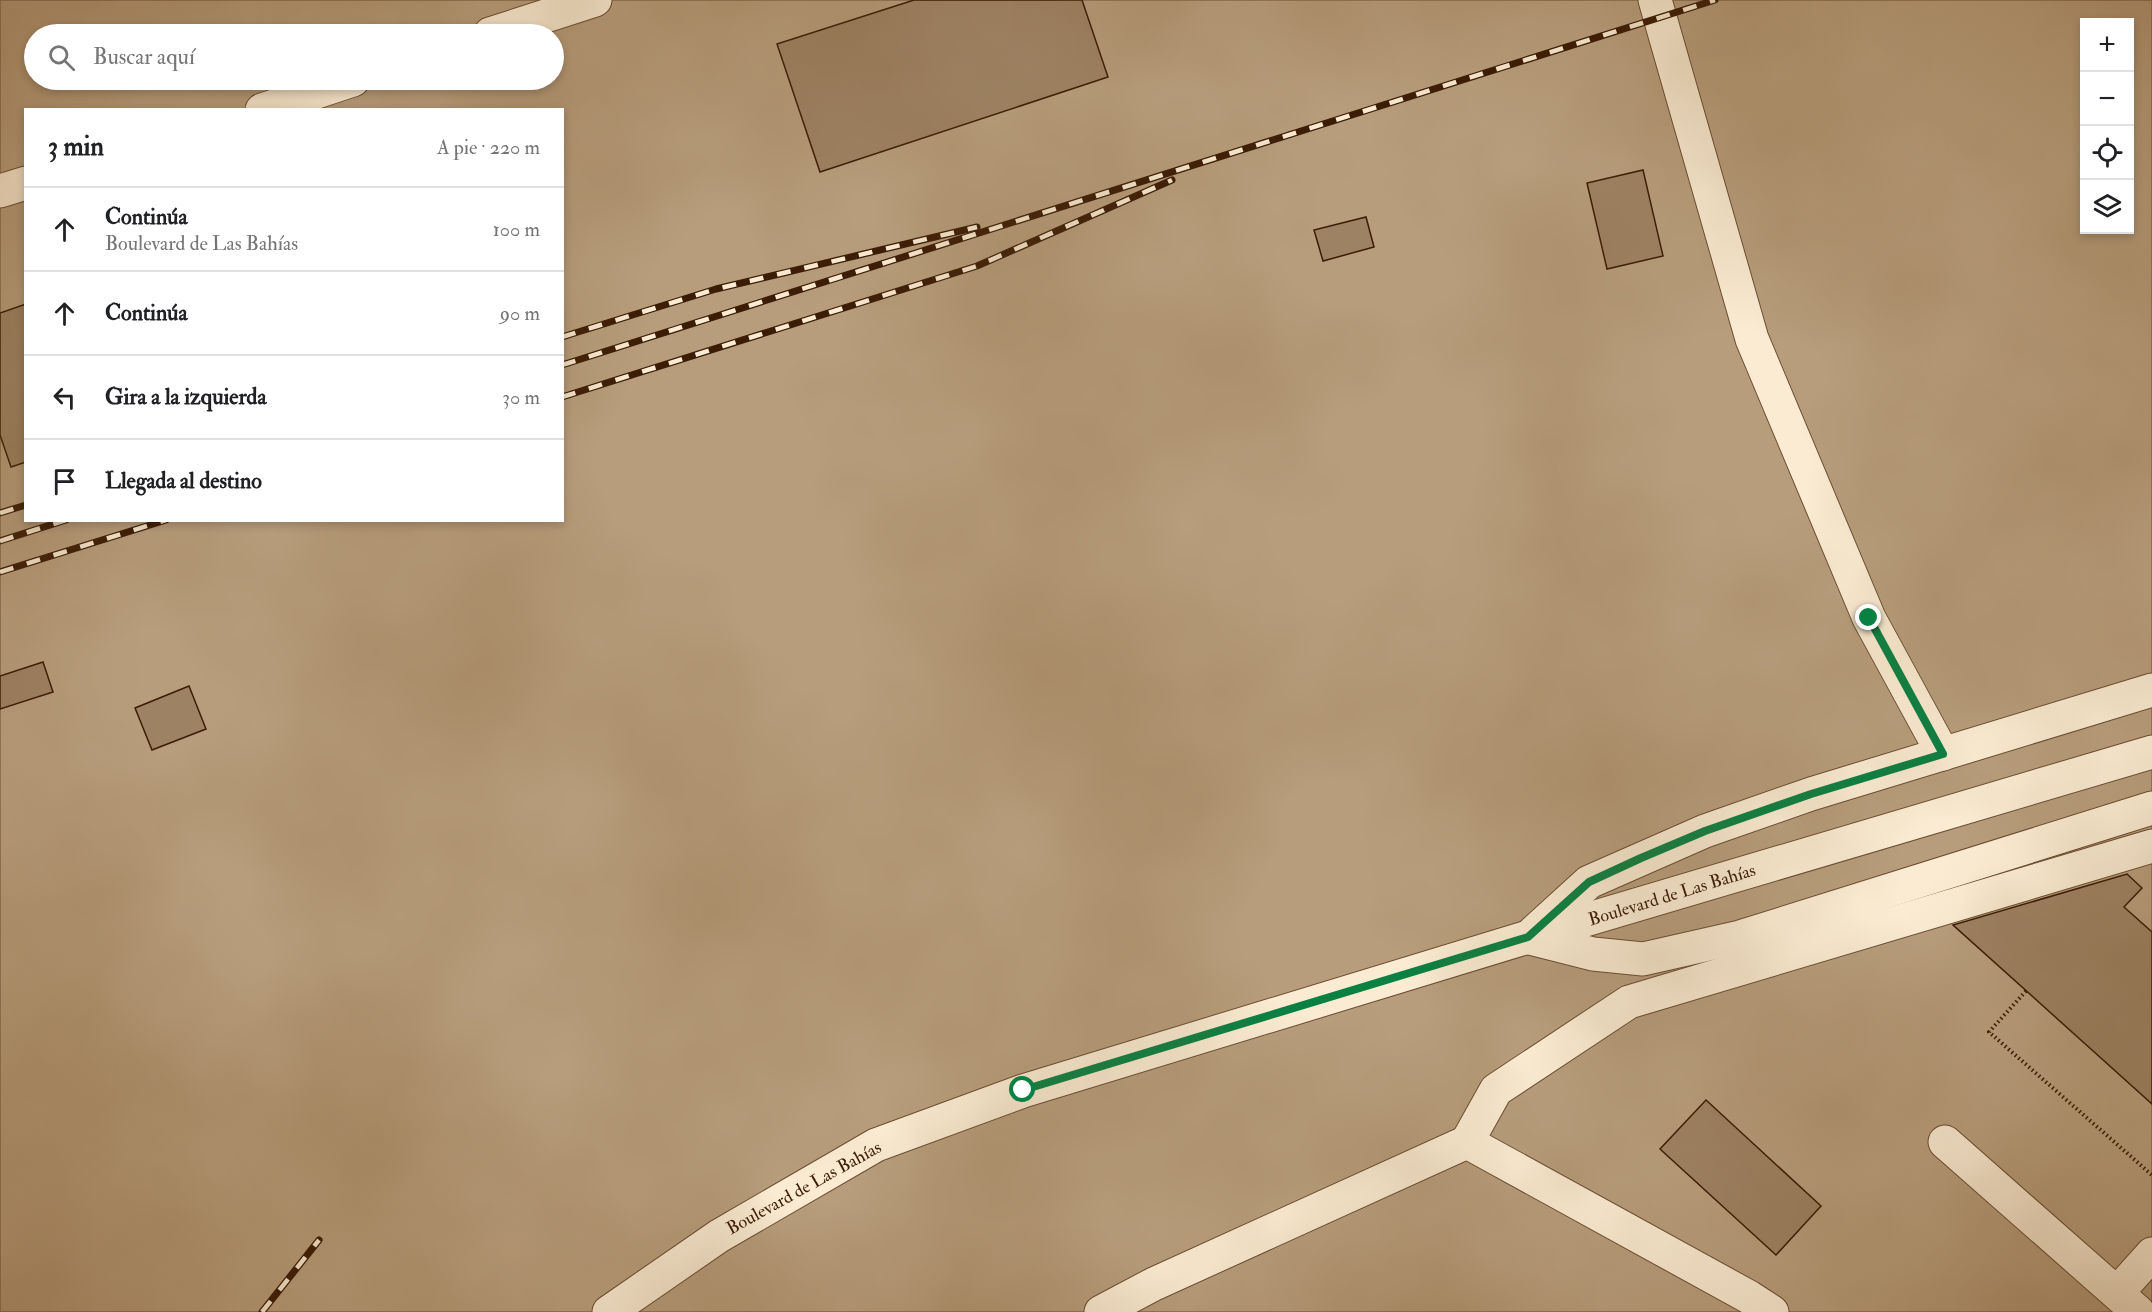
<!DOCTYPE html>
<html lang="es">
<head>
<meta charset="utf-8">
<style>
  :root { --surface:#fff; --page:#f2f2f2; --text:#202124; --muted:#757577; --line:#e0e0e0 }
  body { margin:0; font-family:"IM FELL Double Pica",serif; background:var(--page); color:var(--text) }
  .controls { position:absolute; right:18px; top:18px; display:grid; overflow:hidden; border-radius:0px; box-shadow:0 3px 9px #0003 }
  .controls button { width:54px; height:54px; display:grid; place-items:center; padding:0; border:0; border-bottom:2px solid var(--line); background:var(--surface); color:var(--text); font:30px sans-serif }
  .stop { position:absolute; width:18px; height:18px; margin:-14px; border:4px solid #0b8043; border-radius:50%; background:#fff }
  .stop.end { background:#0b8043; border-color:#fff; box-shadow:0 2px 6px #0008 }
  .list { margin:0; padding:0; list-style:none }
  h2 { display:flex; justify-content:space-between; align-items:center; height:78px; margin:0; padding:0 24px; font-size:26px }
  h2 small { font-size:20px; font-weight:400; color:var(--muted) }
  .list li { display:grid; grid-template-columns:39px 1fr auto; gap:18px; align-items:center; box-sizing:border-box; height:84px; padding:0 24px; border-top:2px solid var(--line) }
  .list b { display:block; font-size:22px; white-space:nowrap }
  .list p { margin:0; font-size:20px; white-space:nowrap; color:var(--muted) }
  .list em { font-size:20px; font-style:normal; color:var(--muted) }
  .icon { flex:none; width:33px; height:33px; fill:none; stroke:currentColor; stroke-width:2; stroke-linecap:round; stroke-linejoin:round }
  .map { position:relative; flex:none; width:2152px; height:1312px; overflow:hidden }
  .search { position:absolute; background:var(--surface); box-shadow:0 3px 9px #0003; left:24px; top:24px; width:540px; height:66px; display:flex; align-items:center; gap:15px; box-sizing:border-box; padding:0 21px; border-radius:33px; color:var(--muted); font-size:22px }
  .panel { position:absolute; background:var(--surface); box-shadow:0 3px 9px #0003; left:24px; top:108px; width:540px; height:414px; border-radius:0px }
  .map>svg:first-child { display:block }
</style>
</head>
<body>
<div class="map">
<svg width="2152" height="1312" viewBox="0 0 2152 1312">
  <rect width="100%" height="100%" fill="#f7e0b9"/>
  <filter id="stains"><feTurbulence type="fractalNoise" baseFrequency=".00333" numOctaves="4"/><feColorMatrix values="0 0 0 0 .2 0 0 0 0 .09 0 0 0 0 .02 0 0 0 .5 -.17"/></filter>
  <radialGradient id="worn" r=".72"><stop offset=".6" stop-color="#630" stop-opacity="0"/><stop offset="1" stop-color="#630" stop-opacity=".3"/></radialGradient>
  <path fill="#b79d7c" stroke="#85694c" stroke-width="1.5" fill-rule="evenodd" d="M 0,0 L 2152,0 L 2152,1312 L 0,1312 ZM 2084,22 L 2130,22 L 2130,230 L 2084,230 ZM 34,34 L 554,34 L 554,80 L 34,80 ZM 26,110 L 562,110 L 562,520 L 26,520 Z"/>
  <g fill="#9d8263" stroke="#3b1c05" stroke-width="1.5">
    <path d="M 914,0 L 1082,0 L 1108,77 L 820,172 L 777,44 Z"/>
    <path d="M 1643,170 L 1663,256 L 1607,269 L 1587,183 Z"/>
    <path d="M 1366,217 L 1374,247 L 1323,261 L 1314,230 Z"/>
    <path d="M 26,304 L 26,462 L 11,467 L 0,435 L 0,313 Z"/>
    <path d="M 43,662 L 53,692 L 0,709 L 0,676 Z"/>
    <path d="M 189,686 L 206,729 L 152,750 L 135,708 Z"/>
    <path d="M 2127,874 L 2142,888 L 2124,907 L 2152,932 L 2152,1104 L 1953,925 Z"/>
    <path d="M 1706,1100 L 1821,1206 L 1776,1255 L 1660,1149 Z"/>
  </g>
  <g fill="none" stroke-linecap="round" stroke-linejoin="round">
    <defs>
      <g id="minor">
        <path d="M 1655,0 L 1752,339 L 1869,618 L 1943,754"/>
        <path d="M 490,34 L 595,0"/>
        <path d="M 262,110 L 353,80"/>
        <path d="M 0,191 L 26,183"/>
        <path d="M 1534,932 L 1589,882 L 1705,831 L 1811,794 L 2152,690"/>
        <path d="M 1530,938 L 1593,954 L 1643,959 L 1740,937 L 2152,808"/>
        <path d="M 1467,1142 L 1749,1297 L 1772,1312"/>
        <path d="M 1945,1142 L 2138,1312"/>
        <path d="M 2117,1293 L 2152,1254"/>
        <path d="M 609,1312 L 719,1236 L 876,1145 L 1023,1091 L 1528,937 L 2152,752"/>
        <path d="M 1101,1312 L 1154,1284 L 1467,1142 L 1496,1090 L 1629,1002 L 2152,846"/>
      </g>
    </defs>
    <use href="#minor" stroke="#6a4d32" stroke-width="35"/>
    <path stroke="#3b1c05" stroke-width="4" stroke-dasharray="1.5 3" stroke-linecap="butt" d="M 2026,991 L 1989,1032 L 2152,1175"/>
    <use href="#minor" stroke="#faebd2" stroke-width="33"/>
    <defs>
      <g id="rail">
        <path d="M 562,337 L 716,289 L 977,227"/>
        <path d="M 562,365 L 1715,0"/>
        <path d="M 562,397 L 977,266 L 1172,180"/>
        <path d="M 0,513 L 26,505"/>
        <path d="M 0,541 L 66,520"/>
        <path d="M 0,572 L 166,520"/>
        <path d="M 262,1312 L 319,1240"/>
      </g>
    </defs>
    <use href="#rail" stroke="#3b1c05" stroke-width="7"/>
    <use href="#rail" stroke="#faebd2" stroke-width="4.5" stroke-dasharray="14" stroke-linecap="butt"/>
  </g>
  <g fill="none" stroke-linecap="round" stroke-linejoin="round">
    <path stroke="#0b8043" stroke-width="8" d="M 1023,1090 L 1528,937 L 1589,882 L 1641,858 L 1705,831 L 1811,794 L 1943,754 L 1869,618"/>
  </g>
  <g text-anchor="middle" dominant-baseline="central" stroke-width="6" stroke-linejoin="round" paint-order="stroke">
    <g font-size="18" fill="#3b1c05" stroke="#faebd2">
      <text transform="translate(1672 895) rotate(-17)">Boulevard de Las Bahías</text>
      <text transform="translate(804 1188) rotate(-29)">Boulevard de Las Bahías</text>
    </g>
  </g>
  <rect width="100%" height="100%" filter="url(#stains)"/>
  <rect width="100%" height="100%" fill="url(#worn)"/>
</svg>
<div class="controls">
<button>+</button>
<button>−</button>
<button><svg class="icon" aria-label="locate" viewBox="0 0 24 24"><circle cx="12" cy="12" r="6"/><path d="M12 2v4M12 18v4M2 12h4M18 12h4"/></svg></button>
<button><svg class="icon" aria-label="layers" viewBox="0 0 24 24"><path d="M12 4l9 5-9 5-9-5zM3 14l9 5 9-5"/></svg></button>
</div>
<div class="stop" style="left:1023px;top:1090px"></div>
<div class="stop end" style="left:1869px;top:618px"></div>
<div class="search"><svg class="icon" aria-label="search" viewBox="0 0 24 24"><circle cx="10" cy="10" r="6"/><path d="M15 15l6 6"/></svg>Buscar aquí</div>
<section class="panel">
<h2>3 min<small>A pie · 220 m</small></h2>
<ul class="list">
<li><svg class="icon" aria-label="ahead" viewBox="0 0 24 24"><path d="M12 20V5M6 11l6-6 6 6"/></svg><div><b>Continúa</b><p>Boulevard de Las Bahías</p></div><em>100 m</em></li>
<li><svg class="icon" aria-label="ahead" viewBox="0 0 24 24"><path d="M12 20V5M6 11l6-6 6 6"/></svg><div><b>Continúa</b></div><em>90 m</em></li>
<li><svg class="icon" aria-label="left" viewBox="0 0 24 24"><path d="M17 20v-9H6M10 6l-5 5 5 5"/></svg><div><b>Gira a la izquierda</b></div><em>30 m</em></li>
<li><svg class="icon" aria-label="arrive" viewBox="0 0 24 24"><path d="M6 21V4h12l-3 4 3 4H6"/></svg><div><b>Llegada al destino</b></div></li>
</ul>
</section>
</div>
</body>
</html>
